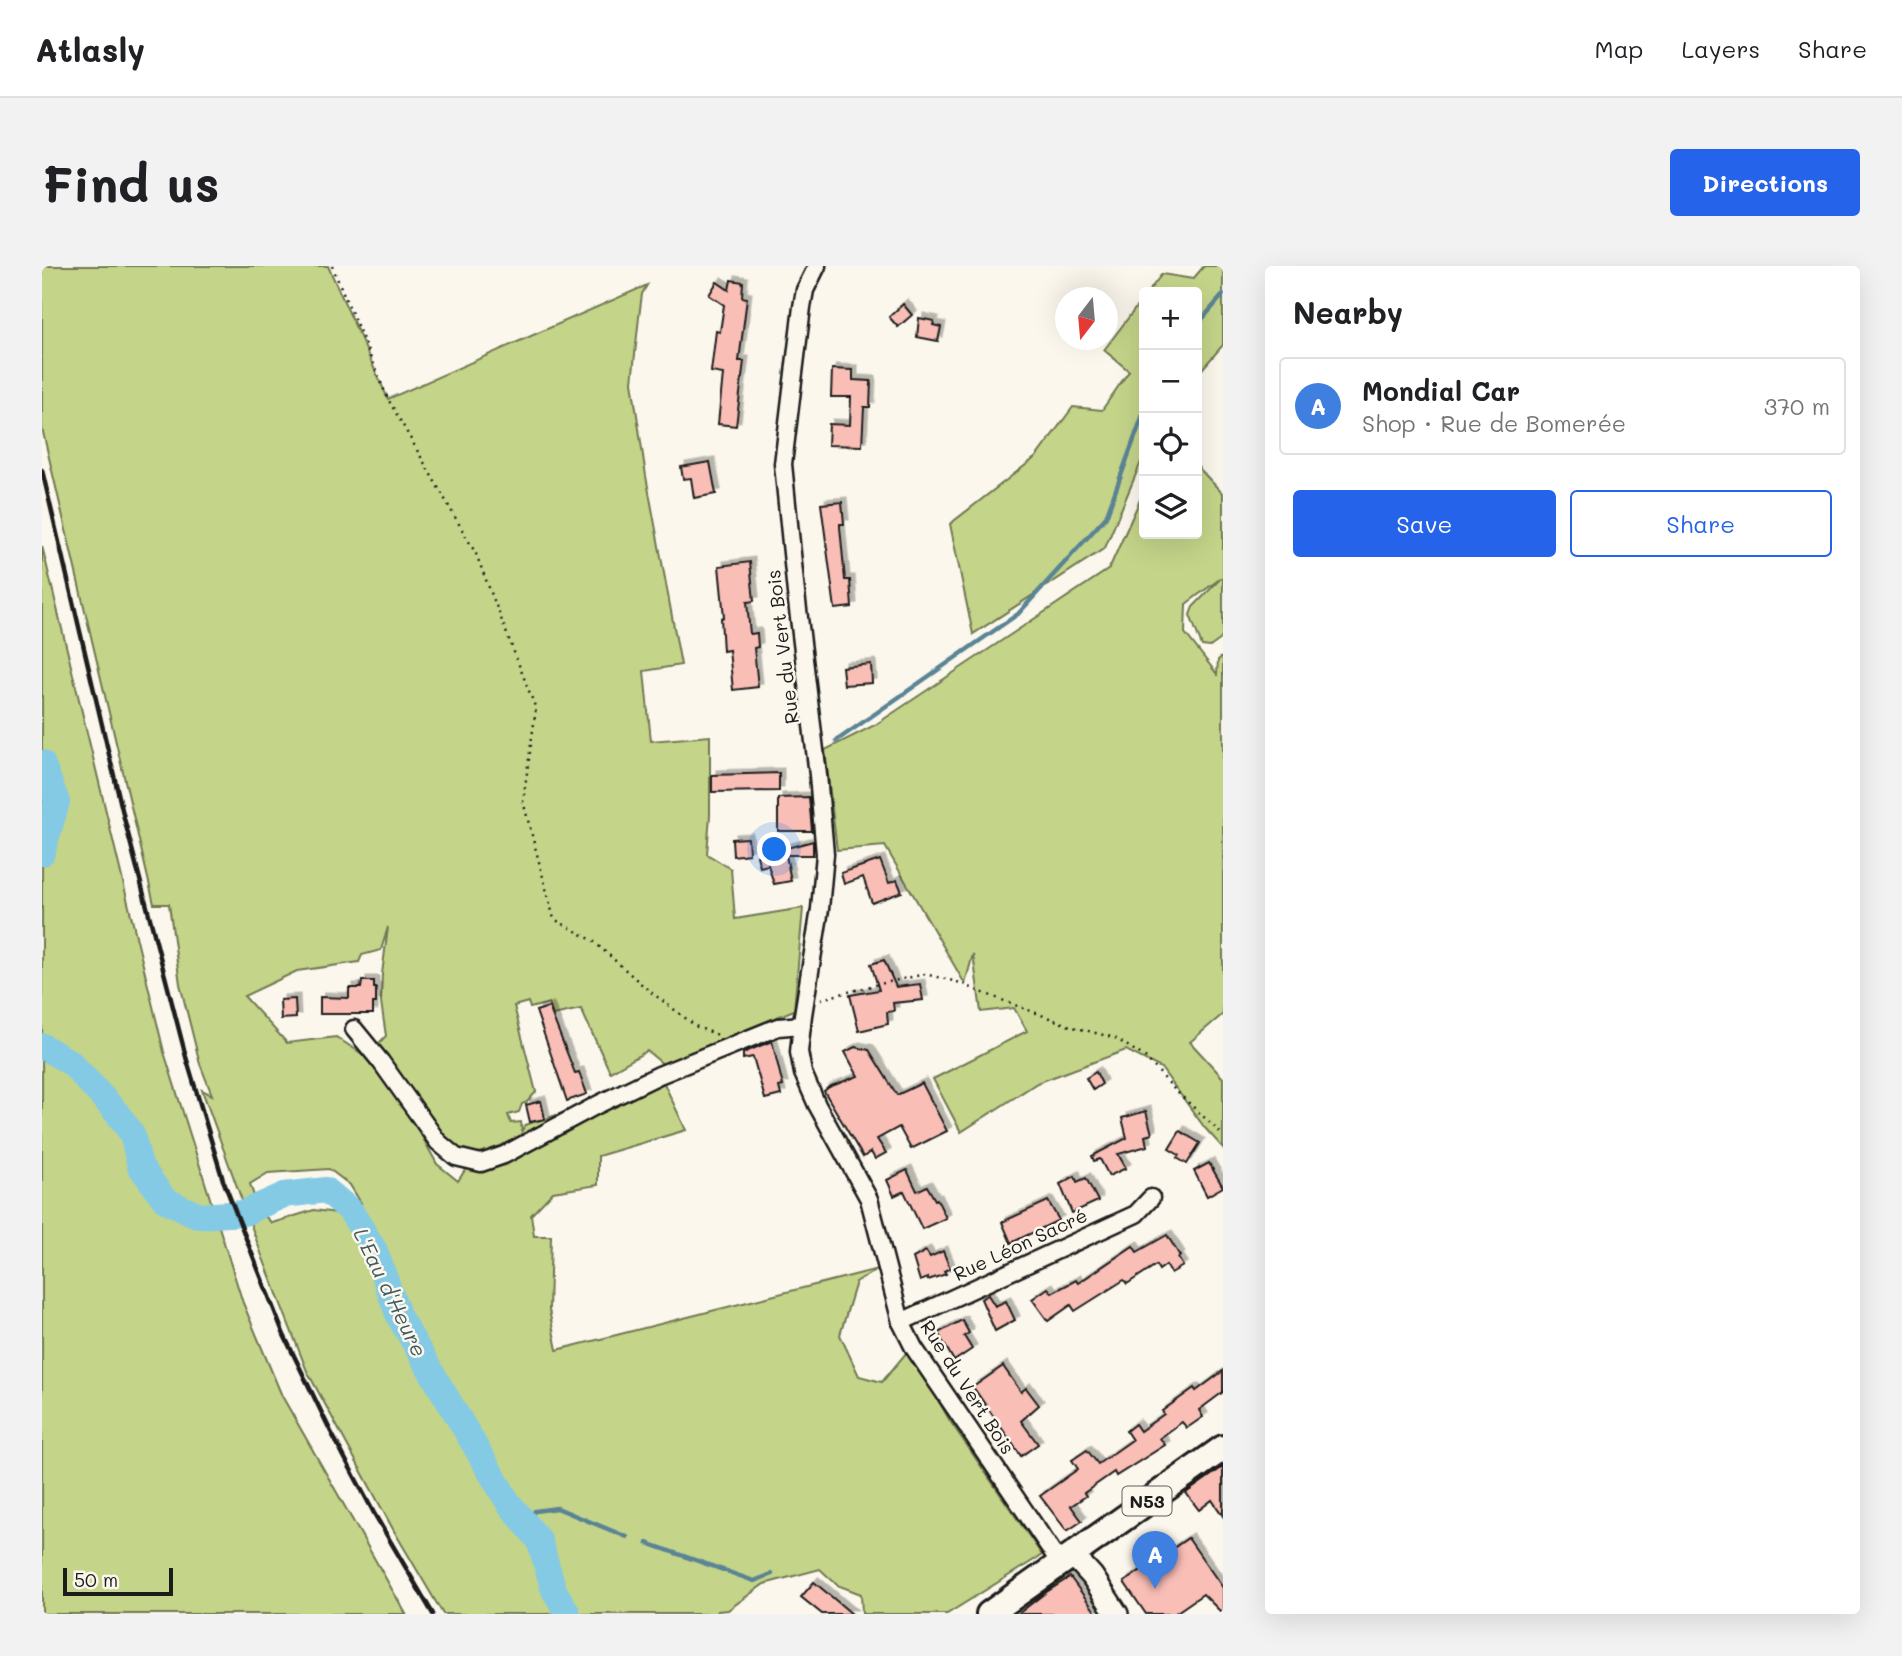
<!DOCTYPE html>
<html lang="en">
<head>
<meta charset="utf-8">
<style>
  :root { --surface:#fff; --page:#f2f2f2; --text:#202124; --muted:#757577; --line:#e0e0e0; --accent:#2563eb }
  body { margin:0; font-family:Mali,sans-serif; background:var(--page); color:var(--text) }
  .controls { position:absolute; right:21px; top:21px; display:grid; overflow:hidden; border-radius:7px; box-shadow:0 7px 28px #0002 }
  .controls button { width:63px; height:63px; display:grid; place-items:center; padding:0; border:0; border-bottom:2px solid var(--line); background:var(--surface); color:var(--text); font:35px sans-serif }
  .compass { position:absolute; left:1013px; top:21px; width:63px; height:63px; border-radius:50%; background:var(--surface); box-shadow:0 7px 28px #0002; rotate:196deg }
  .scale { position:absolute; left:21px; bottom:18px; width:110px; box-sizing:border-box; padding-left:7px; border:4px solid #1c1c1c; border-top:0; font-size:19px; line-height:24px; white-space:nowrap; color:#1c1c1c; -webkit-text-stroke:5px #fbf7ec; paint-order:stroke }
  .you { position:absolute; left:733px; top:584px; width:24px; height:24px; margin:-18px; border:5px solid #fff; border-radius:50%; background:#1a73e8; box-shadow:0 0 0 10px #1a73e833 }
  .badge { display:grid; place-items:center; width:46px; height:46px; border-radius:50%; background:var(--accent); color:#fff; font-size:23px; font-weight:700 }
  .pin { position:absolute; translate:-50% -58px; filter:drop-shadow(0 2px 4px #0008) }
  .pin::after { content:''; position:absolute; top:37px; width:24px; height:21px; background:inherit; clip-path:polygon(0 0,100% 0,50% 100%) }
  .list { margin:0; padding:0; list-style:none }
  h2 { display:flex; justify-content:space-between; align-items:center; height:91px; margin:0; padding:0 28px; font-size:30px }
  h2 small { font-size:23px; font-weight:400; color:var(--muted) }
  .list li { display:grid; grid-template-columns:46px 1fr auto; gap:21px; align-items:center; box-sizing:border-box; height:98px; margin:0 14px 14px; padding:0 14px; border:2px solid var(--line); border-radius:7px }
  .list b { display:block; font-size:26px; white-space:nowrap }
  .list p { margin:0; font-size:23px; white-space:nowrap; color:var(--muted) }
  .list em { font-size:23px; font-style:normal; color:var(--muted) }
  .actions { display:flex; gap:14px; padding:21px 28px }
  .actions a { flex:1; padding:16px 0; border:2px solid var(--accent); border-radius:7px; text-align:center; font-size:24px; color:var(--accent) }
  .actions .main { background:var(--accent); color:#fff }
  .icon { flex:none; width:38px; height:38px; fill:none; stroke:currentColor; stroke-width:2; stroke-linecap:round; stroke-linejoin:round }
  .map { position:relative; flex:none; width:1181px; height:1348px; overflow:hidden; border-radius:7px }
  header { display:flex; align-items:center; gap:42px; box-sizing:border-box; height:98px; padding:0 35px; background:var(--surface); border-bottom:2px solid var(--line) }
  header strong { font-size:33px }
  nav { display:flex; gap:38px; margin-inline-start:auto; font-size:24px }
  .intro { display:flex; align-items:center; justify-content:space-between; box-sizing:border-box; height:168px; padding:0 42px }
  h1 { margin:0; font-size:49px }
  .button { padding:18px 32px; border-radius:7px; background:var(--accent); color:#fff; font-size:24px; font-weight:700 }
  main { display:flex; gap:42px; padding:0 42px }
  aside { flex:1; background:var(--surface); border-radius:7px; box-shadow:0 7px 28px #0002 }
  .map>svg:first-child { display:block }
</style>
</head>
<body>
<header>
<strong>Atlasly</strong>
<nav><a>Map</a><a>Layers</a><a>Share</a></nav>
</header>
<div class="intro"><h1>Find us</h1><a class="button">Directions</a></div>
<main>
<div class="map">
<svg width="1181" height="1348" viewBox="0 0 1181 1348">
  <defs>
    <filter id="shadow"><feDropShadow dx="4.5" dy="-4.5" stdDeviation="0" flood-color="#0004"/></filter>
  </defs>
  <rect width="100%" height="100%" fill="#fbf7ec"/>
  <filter id="ink" filterUnits="userSpaceOnUse"><feTurbulence type="fractalNoise" baseFrequency=".0143" numOctaves="2"/><feDisplacementMap in="SourceGraphic" scale="14" xChannelSelector="R" yChannelSelector="G"/><feConvolveMatrix kernelMatrix="1 2 1 2 8 2 1 2 1" color-interpolation-filters="sRGB"/></filter>
  <g filter="url(#ink)">
    <g fill="#c4d489" stroke="#707852" stroke-width="2" fill-rule="evenodd">
      <path d="M 0,0 L 286,0 L 346,133 L 605,19 L 600,28 L 597,51 L 590,116 L 604,210 L 639,399 L 602,405 L 609,475 L 668,470 L 668,549 L 665,588 L 689,603 L 693,653 L 761,642 L 752,744 L 684,772 L 679,778 L 627,803 L 605,785 L 568,806 L 539,743 L 511,749 L 507,737 L 488,742 L 486,736 L 472,740 L 494,826 L 485,836 L 480,838 L 477,846 L 466,849 L 469,857 L 479,856 L 480,865 L 483,859 L 524,846 L 520,854 L 620,813 L 644,864 L 556,890 L 556,919 L 511,926 L 489,949 L 492,970 L 509,970 L 507,1044 L 515,1084 L 836,1003 L 814,1016 L 798,1069 L 817,1110 L 840,1116 L 864,1087 L 885,1115 L 908,1155 L 1000,1289 L 905,1348 L 820,1348 L 819,1328 L 795,1319 L 778,1303 L 722,1318 L 686,1344 L 676,1345 L 675,1348 L 401,1348 L 352,1265 L 265,1105 L 219,987 L 160,824 L 170,829 L 158,798 L 138,718 L 127,638 L 112,638 L 0,162 ZM 346,661 L 340,708 L 339,736 L 344,770 L 333,781 L 409,896 L 425,901 L 416,915 L 395,898 L 371,854 L 328,793 L 294,771 L 245,777 L 202,730 L 255,705 L 317,696 L 320,689 L 339,684 ZM 287,903 L 308,919 L 319,937 L 303,948 L 272,944 L 230,957 L 217,945 L 208,918 L 226,907 Z"/>
      <path d="M 1162,0 L 1181,0 L 1181,79 L 1155,109 L 1155,26 L 1106,26 L 1120,8 L 1151,13 Z"/>
      <path d="M 1102,31 L 1102,189 L 1063,282 L 931,368 L 908,258 L 994,191 L 1031,141 L 1060,144 L 1087,105 L 1062,84 Z"/>
      <path d="M 1155,200 L 1181,228 L 1181,367 L 1179,373 L 1168,381 L 1160,380 L 1148,349 L 1151,341 L 1179,312 L 1144,338 L 1143,367 L 1175,408 L 1176,394 L 1181,390 L 1181,748 L 1148,776 L 1181,812 L 1181,882 L 1163,862 L 1119,802 L 1084,784 L 995,817 L 919,866 L 891,813 L 985,765 L 972,742 L 939,746 L 931,688 L 923,718 L 843,580 L 795,584 L 783,484 L 833,459 L 1067,303 L 1102,225 L 1102,268 L 1155,268 Z"/>
      <path d="M 0,280 L 122,786 L 201,1037 L 240,1130 L 364,1348 L 0,1348 Z"/>
    </g>
    <g fill="none" stroke-linecap="round" stroke-linejoin="round">
      <g stroke="#5a8495" stroke-width="4.5">
        <path d="M 1155,59 L 1181,29"/>
        <path d="M 794,475 L 976,348 L 1064,251 L 1102,146"/>
        <path d="M 482,1256 L 493,1245 L 515,1242 L 585,1271"/>
        <path d="M 605,1277 L 712,1315 L 730,1308"/>
      </g>
      <g stroke="#84cae5" stroke-width="26">
        <path d="M 0,497 L 15,536 L 0,587"/>
        <path d="M 0,780 L 29,797 L 76,848 L 90,868 L 98,900 L 123,934 L 157,950 L 202,947 L 242,929 L 284,924 L 308,944 L 333,985 L 357,1051 L 466,1236 L 497,1274 L 512,1324 L 526,1348"/>
      </g>
    </g>
    <g fill="#f9beb6" stroke="#1c1c1c" stroke-width="2" filter="url(#shadow)">
      <path d="M 689,14 L 701,16 L 700,31 L 705,32 L 697,95 L 702,95 L 694,160 L 676,158 L 681,108 L 669,106 L 674,65 L 678,66 L 682,39 L 667,29 L 675,16 L 687,24 Z"/>
      <path d="M 861,38 L 870,49 L 856,61 L 847,51 Z"/>
      <path d="M 877,52 L 892,55 L 891,59 L 899,61 L 896,75 L 875,71 Z"/>
      <path d="M 790,103 L 811,104 L 811,114 L 829,115 L 828,141 L 822,141 L 820,180 L 786,179 L 787,158 L 808,159 L 809,131 L 789,131 Z"/>
      <path d="M 668,196 L 674,228 L 652,232 L 649,212 L 641,213 L 639,201 Z"/>
      <path d="M 800,236 L 802,258 L 798,258 L 798,261 L 803,314 L 808,314 L 810,341 L 793,343 L 779,238 Z"/>
      <path d="M 708,296 L 712,335 L 705,336 L 708,368 L 715,367 L 716,381 L 712,382 L 716,421 L 691,424 L 687,384 L 681,385 L 679,352 L 682,351 L 677,300 Z"/>
      <path d="M 829,398 L 830,417 L 802,419 L 800,401 Z"/>
      <path d="M 737,507 L 737,525 L 670,526 L 670,509 Z"/>
      <path d="M 767,531 L 770,565 L 736,565 L 736,532 Z"/>
      <path d="M 706,572 L 707,588 L 691,590 L 690,573 Z"/>
      <path d="M 771,575 L 771,589 L 744,589 L 749,615 L 732,618 L 726,599 L 718,601 L 715,590 Z"/>
      <path d="M 838,594 L 847,617 L 855,614 L 860,626 L 830,637 L 821,611 L 802,618 L 799,607 Z"/>
      <path d="M 842,694 L 854,721 L 878,718 L 881,734 L 851,737 L 852,745 L 845,746 L 846,758 L 817,765 L 808,729 L 837,724 L 829,698 Z"/>
      <path d="M 320,715 L 332,715 L 332,722 L 334,722 L 334,737 L 331,737 L 331,748 L 278,748 L 278,731 L 307,732 L 307,722 L 319,722 Z"/>
      <path d="M 253,733 L 254,752 L 239,753 L 238,734 Z"/>
      <path d="M 507,741 L 533,807 L 537,806 L 545,828 L 525,835 L 494,745 Z"/>
      <path d="M 730,775 L 741,820 L 737,821 L 739,829 L 723,833 L 711,791 L 701,793 L 701,787 Z"/>
      <path d="M 813,781 L 827,784 L 855,829 L 880,817 L 905,865 L 869,883 L 857,861 L 835,873 L 844,887 L 833,893 L 829,886 L 821,891 L 782,825 L 787,821 L 816,810 L 803,786 Z"/>
      <path d="M 1054,806 L 1060,818 L 1051,824 L 1044,812 Z"/>
      <path d="M 499,835 L 503,853 L 488,856 L 484,839 Z"/>
      <path d="M 1104,845 L 1110,868 L 1103,870 L 1105,880 L 1076,888 L 1084,902 L 1067,910 L 1058,893 L 1052,895 L 1050,890 L 1085,872 L 1080,852 Z"/>
      <path d="M 1138,865 L 1158,877 L 1145,898 L 1135,892 L 1137,889 L 1127,883 Z"/>
      <path d="M 1167,897 L 1181,921 L 1165,930 L 1152,905 Z"/>
      <path d="M 865,904 L 875,925 L 885,920 L 893,934 L 895,933 L 904,952 L 880,963 L 862,925 L 852,930 L 845,914 Z"/>
      <path d="M 1033,910 L 1035,916 L 1044,912 L 1056,935 L 1030,947 L 1018,918 Z"/>
      <path d="M 1006,935 L 1017,954 L 969,977 L 960,956 Z"/>
      <path d="M 1125,969 L 1138,990 L 1136,992 L 1141,1000 L 1129,1007 L 1124,999 L 1117,1004 L 1114,999 L 1085,1018 L 1082,1014 L 1033,1045 L 1029,1039 L 1006,1055 L 990,1033 L 1006,1022 L 1010,1027 L 1034,1014 L 1036,1017 L 1091,980 L 1095,986 Z"/>
      <path d="M 884,985 L 888,991 L 901,985 L 908,1002 L 902,1005 L 904,1008 L 886,1014 L 886,1012 L 878,1015 L 871,992 Z"/>
      <path d="M 946,1029 L 953,1040 L 964,1035 L 973,1054 L 953,1065 L 939,1033 Z"/>
      <path d="M 920,1054 L 927,1067 L 922,1070 L 930,1083 L 912,1095 L 896,1067 Z"/>
      <path d="M 961,1100 L 979,1126 L 984,1122 L 997,1139 L 979,1155 L 996,1178 L 979,1190 L 931,1121 Z"/>
      <path d="M 1181,1105 L 1181,1126 L 1157,1144 L 1161,1151 L 1145,1162 L 1140,1156 L 1118,1172 L 1123,1179 L 1074,1210 L 1072,1206 L 1042,1227 L 1044,1230 L 1029,1240 L 1040,1255 L 1025,1265 L 998,1230 L 1036,1203 L 1030,1194 L 1045,1184 L 1056,1198 L 1090,1174 L 1084,1165 L 1093,1158 L 1098,1165 L 1122,1148 L 1120,1145 L 1152,1122 L 1154,1125 Z"/>
      <path d="M 1181,1201 L 1181,1250 L 1170,1234 L 1157,1244 L 1144,1227 Z"/>
      <path d="M 1146,1272 L 1181,1322 L 1181,1348 L 1161,1328 L 1132,1348 L 1104,1348 L 1082,1316 Z"/>
      <path d="M 1028,1311 L 1055,1348 L 976,1348 L 1003,1327 Z"/>
      <path d="M 772,1316 L 810,1348 L 780,1348 L 759,1331 Z"/>
    </g>
    <g fill="none" stroke-linecap="round" stroke-linejoin="round">
      <defs>
        <g id="minor">
          <path d="M 775,0 L 763,24 L 760,41 L 741,198 L 754,327 L 776,509 L 783,588 L 778,643 L 761,749 L 757,786 L 761,807 L 775,839 L 827,933 L 859,1056 L 872,1082 L 1018,1297"/>
          <path d="M 312,763 L 339,796 L 396,876 L 414,891 L 439,897 L 462,889 L 555,839 L 617,809 L 736,761 L 760,759"/>
          <path d="M 859,1056 L 1094,948 L 1109,932"/>
        </g>
        <path id="secondary" d="M 1030,1288 L 1050,1310 L 1075,1348"/>
        <path id="primary" d="M 947,1348 L 1181,1182"/>
      </defs>
      <use href="#minor" stroke="#1c1c1c" stroke-width="21"/>
      <use href="#secondary" stroke="#1c1c1c" stroke-width="26"/>
      <use href="#primary" stroke="#1c1c1c" stroke-width="30"/>
      <g stroke="#1c1c1c" stroke-width="2.5" stroke-dasharray="2 5" stroke-linecap="butt">
        <path d="M 290,0 L 346,133 L 434,288 L 494,443 L 481,535 L 512,653 L 550,674 L 605,723 L 655,761 L 676,769"/>
        <path d="M 779,733 L 833,719 L 883,708 L 923,718 L 931,723 L 1031,761 L 1073,772 L 1103,791 L 1132,823 L 1181,869"/>
      </g>
      <use href="#minor" stroke="#fbf7ec" stroke-width="16"/>
      <use href="#secondary" stroke="#fbf7ec" stroke-width="21"/>
      <use href="#primary" stroke="#fbf7ec" stroke-width="24"/>
      <path stroke="#1c1c1c" stroke-width="4.5" d="M 0,204 L 82,552 L 144,791 L 181,914 L 242,1069 L 289,1166 L 333,1249 L 391,1348"/>
    </g>
  </g>
  <g text-anchor="middle" dominant-baseline="central" stroke-width="5" stroke-linejoin="round" paint-order="stroke">
    <rect fill="#fbf7ec" stroke="#5f5e5a" stroke-width="2" x="1080.5" y="1220.5" width="49" height="29" rx="5"/>
    <g font-size="18" font-weight="bold" fill="#1c1c1c">
      <text x="1105" y="1235">N53</text>
    </g>
    <g font-size="19" fill="#1c1c1c" stroke="#fbf7ec">
      <text transform="translate(740 381) rotate(-97)">Rue du Vert Bois</text>
      <text transform="translate(978 978) rotate(-25)">Rue Léon Sacré</text>
      <text transform="translate(926 1121) rotate(57)">Rue du Vert Bois</text>
    </g>
    <g font-size="21" font-style="italic" fill="#405962" stroke="#fbf7ec">
      <text transform="translate(349 1026) rotate(64)">L'Eau d'Heure</text>
    </g>
  </g>
</svg>
<div class="controls">
<button>+</button>
<button>−</button>
<button><svg class="icon" aria-label="locate" viewBox="0 0 24 24"><circle cx="12" cy="12" r="6"/><path d="M12 2v4M12 18v4M2 12h4M18 12h4"/></svg></button>
<button><svg class="icon" aria-label="layers" viewBox="0 0 24 24"><path d="M12 4l9 5-9 5-9-5zM3 14l9 5 9-5"/></svg></button>
</div>
<svg class="compass" viewBox="-18 -18 36 36"><path d="M0-13l5 13h-10z" fill="#e53935"/><path d="M0 13l5-13h-10z" fill="#757577"/></svg>
<div class="scale">50 m</div>
<div class="you"></div>
<div class="pin badge" style="left:1113px;top:1323px;background:#3f7fe0">A</div>
</div>
<aside>
<h2>Nearby<small></small></h2>
<ul class="list">
<li><span class="badge" style="background:#3f7fe0">A</span><div><b>Mondial Car</b><p>Shop · Rue de Bomerée</p></div><em>370 m</em></li>
</ul>
<div class="actions"><a class="main">Save</a><a>Share</a></div>
</aside>
</main>
</body>
</html>
